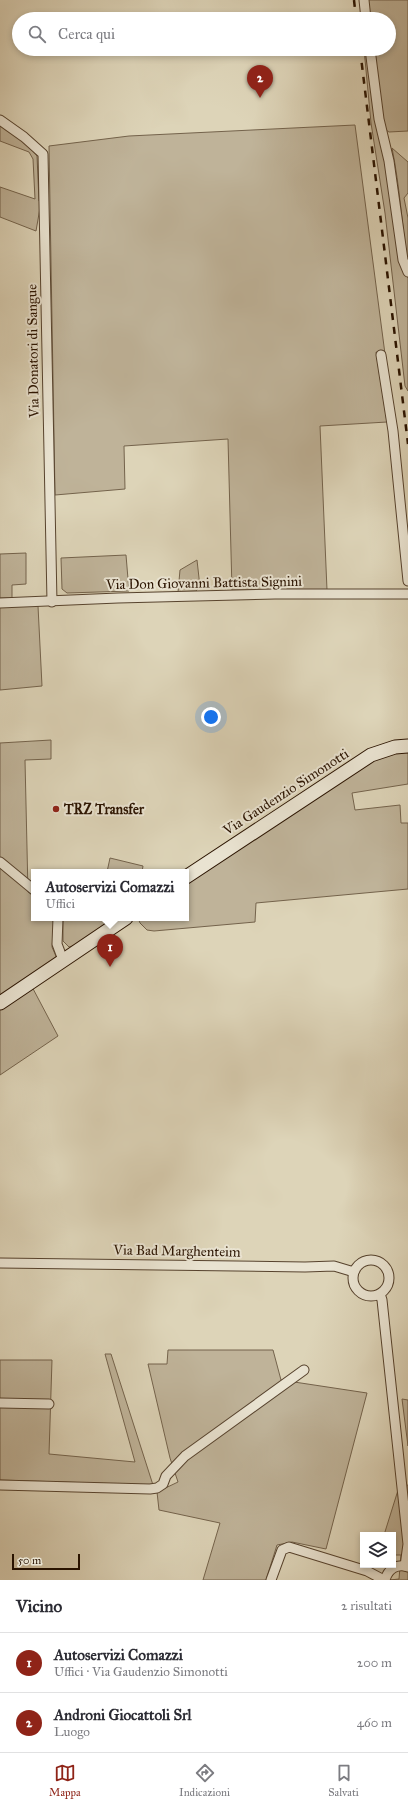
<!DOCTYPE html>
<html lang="it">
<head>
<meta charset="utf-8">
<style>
  :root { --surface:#fff; --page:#f7f7f7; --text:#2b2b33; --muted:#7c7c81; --line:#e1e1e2; --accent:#8f2418 }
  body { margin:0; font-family:"IM FELL Great Primer",serif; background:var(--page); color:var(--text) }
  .controls { position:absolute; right:12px; bottom:12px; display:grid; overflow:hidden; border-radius:0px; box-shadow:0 2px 6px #0003 }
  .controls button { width:36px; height:36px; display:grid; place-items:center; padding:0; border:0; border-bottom:1px solid var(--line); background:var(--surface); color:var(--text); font:20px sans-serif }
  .scale { position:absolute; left:12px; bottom:10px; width:68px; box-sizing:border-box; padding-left:4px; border:2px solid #2a1300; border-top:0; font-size:11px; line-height:14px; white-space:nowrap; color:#2a1300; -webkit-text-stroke:3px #e9e3d1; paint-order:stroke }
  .you { position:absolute; left:211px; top:717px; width:14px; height:14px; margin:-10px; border:3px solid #fff; border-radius:50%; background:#1a73e8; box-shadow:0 0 0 6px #1a73e833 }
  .badge { display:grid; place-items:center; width:26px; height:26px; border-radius:50%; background:var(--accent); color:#fff; font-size:13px; font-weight:700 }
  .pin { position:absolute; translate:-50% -33px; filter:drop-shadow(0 1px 2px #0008) }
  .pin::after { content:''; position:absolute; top:21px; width:14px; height:12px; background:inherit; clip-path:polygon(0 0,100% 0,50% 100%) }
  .popup { position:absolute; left:31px; top:869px; width:158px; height:52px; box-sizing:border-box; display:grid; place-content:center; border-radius:0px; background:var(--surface); filter:drop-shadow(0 1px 3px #0005); font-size:13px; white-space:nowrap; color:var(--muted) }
  .popup b { font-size:15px; color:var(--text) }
  .popup::after { content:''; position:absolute; left:50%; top:100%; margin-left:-8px; border:8px solid transparent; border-top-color:var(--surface) }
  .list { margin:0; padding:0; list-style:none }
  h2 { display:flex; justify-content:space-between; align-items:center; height:52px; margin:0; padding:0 16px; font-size:17px }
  h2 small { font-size:13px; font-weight:400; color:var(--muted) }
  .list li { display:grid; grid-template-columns:26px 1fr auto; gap:12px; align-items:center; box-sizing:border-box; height:60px; padding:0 16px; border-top:1px solid var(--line) }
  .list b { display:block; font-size:15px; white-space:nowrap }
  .list p { margin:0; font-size:13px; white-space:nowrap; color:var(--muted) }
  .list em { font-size:13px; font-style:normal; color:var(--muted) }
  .icon { flex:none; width:22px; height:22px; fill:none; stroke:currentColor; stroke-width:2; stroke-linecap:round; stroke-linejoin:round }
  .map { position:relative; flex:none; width:408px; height:1580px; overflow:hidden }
  .search { position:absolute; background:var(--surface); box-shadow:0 2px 6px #0003; left:12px; right:12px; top:12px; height:44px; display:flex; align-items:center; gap:10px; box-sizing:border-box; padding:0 14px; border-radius:22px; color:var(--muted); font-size:15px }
  .sheet { height:172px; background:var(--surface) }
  nav { display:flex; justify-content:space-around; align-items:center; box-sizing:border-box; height:56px; border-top:1px solid var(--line); background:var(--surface); font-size:11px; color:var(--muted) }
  nav a { display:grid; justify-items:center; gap:2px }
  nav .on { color:var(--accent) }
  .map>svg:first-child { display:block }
</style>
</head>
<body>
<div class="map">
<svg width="408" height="1580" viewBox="0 0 408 1580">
  <rect width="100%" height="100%" fill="#ddd4b8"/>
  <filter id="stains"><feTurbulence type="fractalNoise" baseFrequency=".005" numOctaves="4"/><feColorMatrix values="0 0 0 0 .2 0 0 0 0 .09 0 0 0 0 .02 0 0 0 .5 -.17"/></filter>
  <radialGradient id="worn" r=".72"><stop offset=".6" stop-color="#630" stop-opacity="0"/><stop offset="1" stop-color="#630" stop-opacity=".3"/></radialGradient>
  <g fill="#bfb399" stroke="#74634c">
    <path d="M 366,0 L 408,0 L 408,131 L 389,132 L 383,128 L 372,49 L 389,49 L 389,19 L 369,19 Z"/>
    <path d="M 364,49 L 366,49 L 404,272 L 408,278 L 408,391 L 405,386 L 385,213 L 371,123 Z"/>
    <path d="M 0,125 L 26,142 L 37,156 L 39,201 L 41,202 L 36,231 L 0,217 L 0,187 L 35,199 L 33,159 L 29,152 L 0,141 Z"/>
    <path d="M 355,125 L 385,354 L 376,352 L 387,422 L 320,426 L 327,590 L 232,590 L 228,439 L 124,446 L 125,489 L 55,495 L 49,146 L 129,136 Z"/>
    <path d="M 392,148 L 408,162 L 408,193 L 404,198 L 408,218 L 408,266 C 402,227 400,187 392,148 Z"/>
    <path d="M 26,553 L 26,584 L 12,585 L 12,598 L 0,598 L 0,554 Z"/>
    <path d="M 126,555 L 129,591 L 67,593 L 62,589 L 61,558 Z"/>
    <path d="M 197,560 L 200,587 L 196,591 L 178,592 L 180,570 Z"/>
    <path d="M 38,606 L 42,686 L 0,690 L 0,607 Z"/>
    <path d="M 51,740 L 51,759 L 25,760 L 28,892 L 34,896 L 34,918 L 55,918 L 52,947 L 58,961 L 0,997 L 0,743 Z"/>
    <path d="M 408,746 L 408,784 L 352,793 L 355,810 L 400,805 L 401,823 L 408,823 L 408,889 L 256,903 L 255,922 L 154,931 L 147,930 L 140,923 L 138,918 L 186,918 L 186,877 L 371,755 Z"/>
    <path d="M 110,858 L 143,866 L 142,872 L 107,872 Z"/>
    <path d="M 63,918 L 113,918 L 76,945 L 69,947 L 63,941 Z"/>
    <path d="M 30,983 L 58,1036 L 0,1075 L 0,1003 Z"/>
    <path d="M 168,1350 L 273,1350 L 281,1380 L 367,1393 L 326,1549 L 292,1542 L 277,1545 L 266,1580 L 203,1580 L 220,1523 L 159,1510 L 157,1492 L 178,1482 L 170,1458 L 148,1364 L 167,1364 Z"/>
    <path d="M 105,1354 L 111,1354 L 153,1485 L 0,1480 L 0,1360 L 52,1360 L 49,1454 L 135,1462 Z"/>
    <path d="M 402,1399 L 408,1400 L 408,1446 Z"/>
    <path d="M 408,1485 L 408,1580 L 390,1580 L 399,1579 L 401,1555 L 393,1555 L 393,1535 L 384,1535 L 399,1487 Z"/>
  </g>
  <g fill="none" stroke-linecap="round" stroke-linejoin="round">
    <defs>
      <g id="street">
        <path d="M 364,0 L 366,19"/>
        <path d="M 370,49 L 379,119 L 389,161 L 403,260 L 408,272"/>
        <path d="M 0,120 L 24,137 L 43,154 L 52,602"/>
        <path d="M 381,355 L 393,431 L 408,581"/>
        <path d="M 0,603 L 118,598 L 275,594 L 408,594"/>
        <path d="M 0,862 L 34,890"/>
        <path d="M 58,918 L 57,944 L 63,960"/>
        <circle cx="371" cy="1278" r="18"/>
        <path d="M 0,1263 L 305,1267 L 334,1266 L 354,1272"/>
        <path d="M 380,1294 L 382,1300 L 408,1544 L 405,1566"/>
        <path d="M 0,1403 L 49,1404"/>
        <path d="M 0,1485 L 150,1489 L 157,1488 L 163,1484 L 166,1476 L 185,1456 L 304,1370"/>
        <path d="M 271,1580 L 282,1550 L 289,1547 L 367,1571 L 384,1580"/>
        <path d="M 385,1580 C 388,1569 397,1563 408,1567"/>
      </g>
      <g id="secondary">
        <path d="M 186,877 L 371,755 L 395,747 L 408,746"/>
        <path d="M 0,1003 L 126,918"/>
      </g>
    </defs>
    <use href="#street" stroke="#57432e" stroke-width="11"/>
    <use href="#secondary" stroke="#2a1300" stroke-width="15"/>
    <use href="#street" stroke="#e9e3d1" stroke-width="9"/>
    <use href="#secondary" stroke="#e9e3d1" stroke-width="13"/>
    <g stroke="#2a1300" stroke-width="2.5" stroke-dasharray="7 7" stroke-linecap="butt">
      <path d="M 354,0 L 356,19"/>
      <path d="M 360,49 L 408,444"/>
    </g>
  </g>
  <circle fill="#8f2418" stroke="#e9e3d1" stroke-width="1.5" cx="56" cy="809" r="4"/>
  <g text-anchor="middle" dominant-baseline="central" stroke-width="4" stroke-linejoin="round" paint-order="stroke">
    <g font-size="14" fill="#2a1300" stroke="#e9e3d1">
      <text transform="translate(33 351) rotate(-91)">Via Donatori di Sangue</text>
      <text transform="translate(204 583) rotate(-1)">Via Don Giovanni Battista Signini</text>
      <text transform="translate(286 792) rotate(-33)">Via Gaudenzio Simonotti</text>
      <text transform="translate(177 1251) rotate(1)">Via Bad Marghenteim</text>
    </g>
    <g font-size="14" font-weight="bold" fill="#2a1300" stroke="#e9e3d1" text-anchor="start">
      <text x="64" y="809">TRZ Transfer</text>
    </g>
  </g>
  <rect width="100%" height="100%" filter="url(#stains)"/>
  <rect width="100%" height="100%" fill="url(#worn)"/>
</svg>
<div class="controls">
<button><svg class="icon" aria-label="layers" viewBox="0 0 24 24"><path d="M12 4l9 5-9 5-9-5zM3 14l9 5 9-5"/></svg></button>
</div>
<div class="scale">50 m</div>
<div class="you"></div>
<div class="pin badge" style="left:110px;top:967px">1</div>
<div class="popup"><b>Autoservizi Comazzi</b>Uffici</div>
<div class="pin badge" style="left:260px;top:98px">2</div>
<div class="search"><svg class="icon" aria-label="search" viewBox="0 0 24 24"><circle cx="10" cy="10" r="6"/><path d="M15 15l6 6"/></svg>Cerca qui</div>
</div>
<section class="sheet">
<h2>Vicino<small>2 risultati</small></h2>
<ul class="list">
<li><span class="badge">1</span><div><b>Autoservizi Comazzi</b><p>Uffici · Via Gaudenzio Simonotti</p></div><em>200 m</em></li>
<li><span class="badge">2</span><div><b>Androni Giocattoli Srl</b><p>Luogo</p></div><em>460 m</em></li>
</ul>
</section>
<nav>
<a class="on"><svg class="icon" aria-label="map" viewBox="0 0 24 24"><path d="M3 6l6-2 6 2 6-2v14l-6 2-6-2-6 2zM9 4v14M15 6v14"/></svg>Mappa</a>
<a><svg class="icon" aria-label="directions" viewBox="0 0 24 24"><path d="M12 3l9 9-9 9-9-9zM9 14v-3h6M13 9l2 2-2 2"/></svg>Indicazioni</a>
<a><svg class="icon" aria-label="saved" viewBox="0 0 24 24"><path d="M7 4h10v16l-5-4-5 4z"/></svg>Salvati</a>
</nav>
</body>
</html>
